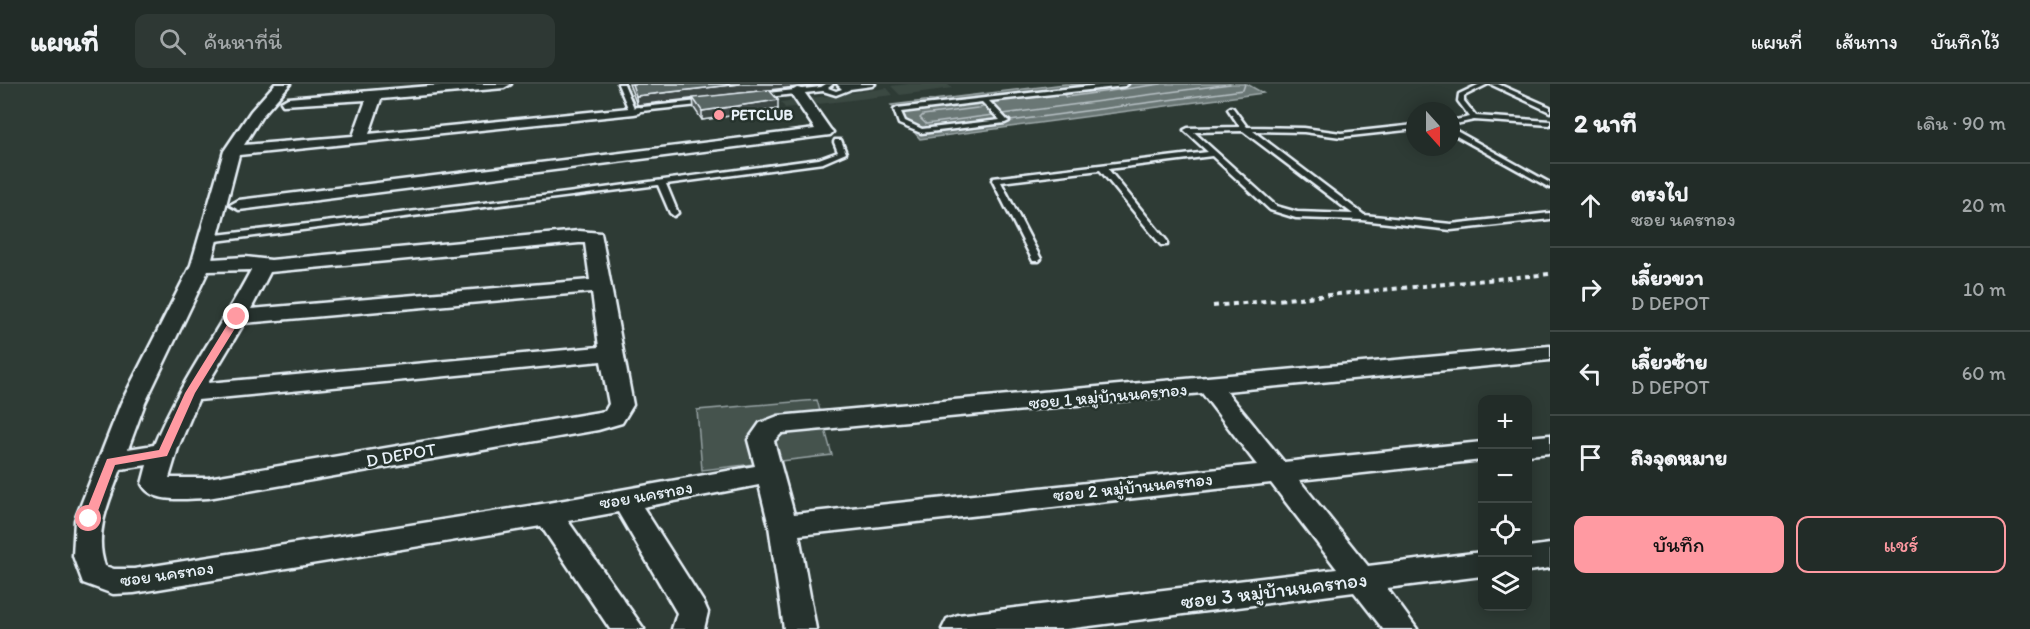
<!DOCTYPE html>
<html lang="th">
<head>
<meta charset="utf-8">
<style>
  :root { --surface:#222c28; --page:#2e3834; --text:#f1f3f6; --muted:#a2a7a8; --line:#3f4845; --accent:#ff9aa2 }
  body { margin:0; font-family:Itim,"Playpen Sans Thai",sans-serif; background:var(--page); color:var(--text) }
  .controls { position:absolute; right:18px; bottom:18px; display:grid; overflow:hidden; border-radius:12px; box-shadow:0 3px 15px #0003 }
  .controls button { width:54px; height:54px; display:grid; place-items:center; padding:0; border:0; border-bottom:2px solid var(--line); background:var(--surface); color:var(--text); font:30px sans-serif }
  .compass { position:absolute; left:1406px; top:18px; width:54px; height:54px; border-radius:50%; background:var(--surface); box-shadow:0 3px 15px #0003; rotate:159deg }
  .stop { position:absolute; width:18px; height:18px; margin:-14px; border:4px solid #ff9aa2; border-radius:50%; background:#fff }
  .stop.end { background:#ff9aa2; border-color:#fff; box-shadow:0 2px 6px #0008 }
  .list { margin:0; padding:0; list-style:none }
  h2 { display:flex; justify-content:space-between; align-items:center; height:78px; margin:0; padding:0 24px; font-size:26px }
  h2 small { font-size:20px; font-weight:400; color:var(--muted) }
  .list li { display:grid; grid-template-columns:39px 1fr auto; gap:18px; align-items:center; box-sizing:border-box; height:84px; padding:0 24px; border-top:2px solid var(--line) }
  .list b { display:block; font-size:22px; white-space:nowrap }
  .list p { margin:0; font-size:20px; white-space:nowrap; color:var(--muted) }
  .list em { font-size:20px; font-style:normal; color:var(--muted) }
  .actions { display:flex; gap:12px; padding:18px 24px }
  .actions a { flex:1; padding:14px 0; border:2px solid var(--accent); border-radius:12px; text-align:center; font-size:21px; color:var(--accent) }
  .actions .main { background:var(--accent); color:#111 }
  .icon { flex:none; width:33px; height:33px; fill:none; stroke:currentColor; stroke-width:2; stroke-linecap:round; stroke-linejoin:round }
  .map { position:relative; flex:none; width:1550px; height:545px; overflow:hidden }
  header { display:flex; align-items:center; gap:36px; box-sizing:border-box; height:84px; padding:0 30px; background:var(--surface); border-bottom:2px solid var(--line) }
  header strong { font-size:28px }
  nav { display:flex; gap:33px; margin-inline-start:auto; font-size:21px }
  .search { width:420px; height:54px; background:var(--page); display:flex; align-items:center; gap:15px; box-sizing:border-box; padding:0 21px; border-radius:12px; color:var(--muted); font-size:22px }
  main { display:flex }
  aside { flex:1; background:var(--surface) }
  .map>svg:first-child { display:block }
</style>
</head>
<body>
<header>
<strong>แผนที่</strong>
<div class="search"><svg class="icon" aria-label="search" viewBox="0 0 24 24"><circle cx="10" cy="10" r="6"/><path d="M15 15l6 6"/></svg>ค้นหาที่นี่</div>
<nav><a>แผนที่</a><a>เส้นทาง</a><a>บันทึกไว้</a></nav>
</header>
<main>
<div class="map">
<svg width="1550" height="545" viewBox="0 0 1550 545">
  <rect width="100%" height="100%" fill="#2e3b35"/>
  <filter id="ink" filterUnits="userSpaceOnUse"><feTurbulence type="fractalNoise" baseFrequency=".0167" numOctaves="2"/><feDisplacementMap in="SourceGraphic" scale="12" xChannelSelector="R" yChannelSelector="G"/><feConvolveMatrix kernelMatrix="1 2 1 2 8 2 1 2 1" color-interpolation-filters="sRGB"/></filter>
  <g filter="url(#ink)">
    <g fill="#3b4843">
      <path d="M 909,0 L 947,0 L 952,4 L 900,11 L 891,2 Z"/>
      <path d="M 887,4 L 893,11 L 785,24 L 781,18 Z"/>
    </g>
    <path fill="#45524e" stroke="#96a2a3" stroke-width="1.5" d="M 817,316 L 832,371 L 702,386 L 697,326 Z"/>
    <path fill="#6b7775" stroke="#9da8a9" stroke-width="1.5" d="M 1065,0 L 1247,0 L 1263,9 L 920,55 L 891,21 Z"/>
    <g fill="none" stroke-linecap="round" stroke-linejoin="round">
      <g stroke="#b6c0c4" stroke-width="1.5">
        <path d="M 1063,10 L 1066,13 L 1161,0"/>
        <path d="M 985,23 L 923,31 L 920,34 L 926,40 L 993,31"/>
        <path d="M 1003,30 L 1230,0"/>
        <path d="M 1010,37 L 1243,6 L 1245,0"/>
      </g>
      <defs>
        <g id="service">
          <path d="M 618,0 L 624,0 L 634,24 L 708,16 L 711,18 L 708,20 L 632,28 L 629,26 Z"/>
          <path d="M 826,0 L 833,0 L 828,4 L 836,7 L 842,5 L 837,0 L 875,0 L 872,2 L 850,5 L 849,6 L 836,11 L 823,7 L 759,14 L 756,12 L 759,10 L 821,3 Z"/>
          <path d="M 1108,0 L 1128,0 L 1125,2 L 989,17 L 1007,36 L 1009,37 L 1005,39 L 921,49 L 899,40 L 894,26 L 897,24 ZM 982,18 L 1000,36 L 922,45 L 905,37 L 901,28 Z"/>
          <path d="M 1480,0 L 1488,0 L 1464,12 L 1464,17 L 1476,32 L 1550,37 L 1550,41 L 1474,36 L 1451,41 L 1451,37 L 1470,33 L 1458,17 L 1459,10 Z"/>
          <path d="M 1490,0 L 1498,0 L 1550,23 L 1550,28 Z"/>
          <path d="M 1231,23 L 1233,24 L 1247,43 L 1304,44 L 1341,49 L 1415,41 L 1415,45 L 1341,53 L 1304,48 L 1253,47 L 1364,131 L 1451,140 L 1550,129 L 1550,135 L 1451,146 L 1362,136 L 1296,134 L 1270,126 L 1212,72 L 1108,85 L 1167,157 L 1167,161 L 1161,161 L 1100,86 L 1001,98 L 1041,175 L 1039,177 L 1033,177 L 992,96 L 993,94 L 1208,68 L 1184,46 L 1188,44 L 1240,43 L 1228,25 ZM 1243,47 L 1353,130 L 1297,128 L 1276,122 L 1194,48 Z"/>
          <path d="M 1451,44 L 1550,99 L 1550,104 L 1451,49 Z"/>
          <path d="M 835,56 L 841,56 L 846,69 L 823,79 L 666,100 L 678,129 L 674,132 L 670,129 L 658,101 L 208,158 L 204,155 L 208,152 L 567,109 L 819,75 L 838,68 L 834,58 Z"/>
        </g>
        <g id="minor">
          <path d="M 275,0 L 290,0 L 262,32 L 244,61 L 353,52 L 366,16 L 283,21 L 281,18 L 288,14 L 453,0 L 511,0 L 504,4 L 381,15 L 369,50 L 639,23 L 641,26 L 639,29 L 634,30 L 239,71 L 212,175 L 245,173 L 271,176 L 579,147 L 601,149 L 633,321 L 622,339 L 598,346 L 208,414 C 187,414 153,421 142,400 L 147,381 L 121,385 C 110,415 93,449 105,482 L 114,485 L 134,485 L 548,419 L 755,382 L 748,356 L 760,339 L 778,332 L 1550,262 L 1550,276 L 1226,307 L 1284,378 L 1482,358 L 1482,376 L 1299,396 L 1368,482 L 1482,468 L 1482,492 L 1387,504 L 1417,545 L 1383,545 L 1354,508 L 1066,545 L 942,545 L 947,535 L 958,531 L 1337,485 L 1271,399 L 799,451 L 816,545 L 784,545 L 769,442 L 759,401 L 643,423 L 704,519 L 708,528 L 704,545 L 672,545 L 677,529 L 618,428 L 568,437 L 644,545 L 610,545 L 541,442 L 134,509 L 113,510 L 83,499 L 73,472 L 75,436 L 121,319 L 191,181 L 224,67 L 251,27 ZM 579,159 L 585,159 L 590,196 L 251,225 L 270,188 ZM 251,186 C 220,245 179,299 154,361 L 128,365 L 145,319 L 208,187 ZM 592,208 L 599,263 L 208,299 L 244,239 ZM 601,277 L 609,320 L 605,327 L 208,394 L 169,394 L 178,364 L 198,316 ZM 1202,309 L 1257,381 L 794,430 L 774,357 L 782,349 Z"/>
          <path d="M 797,4 L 802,5 L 830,45 L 833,48 L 830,51 L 239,126 L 230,121 L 239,116 L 815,45 L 790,8 Z"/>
          <path d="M 1550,351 L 1550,369 L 1528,371 L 1528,353 Z"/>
          <path d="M 1550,460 L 1550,484 L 1528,487 L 1528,463 Z"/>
        </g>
      </defs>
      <use href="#service" stroke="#e8f1f8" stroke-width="5"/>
      <use href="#minor" stroke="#e8f1f8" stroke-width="5"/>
      <path stroke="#e8f1f8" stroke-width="4" stroke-dasharray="5 4.5" stroke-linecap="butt" d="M 1213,222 L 1550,190"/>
      <use href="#service" fill="#26332d" fill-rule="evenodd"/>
      <use href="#minor" fill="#26332d" fill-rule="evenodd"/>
    </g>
    <path fill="#4d5755" stroke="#e8f1f8" stroke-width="1.5" d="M 629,0 L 822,0 L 769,6 L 778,25 L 702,36 L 694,24 L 693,15 L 637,21 Z"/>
    <g fill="#3e4745" stroke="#e8f1f8" stroke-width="1.5">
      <path d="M 740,0 L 822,0 L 637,21 L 636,12 Z"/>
      <path d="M 778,16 L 778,25 L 702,36 L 702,27 Z"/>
    </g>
    <g fill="#596563" stroke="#e8f1f8" stroke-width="1.5">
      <path d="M 632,0 L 740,0 L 636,12 Z"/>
      <path d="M 769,6 L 778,16 L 702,27 L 693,14 Z"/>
    </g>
  </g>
  <path fill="#ff9aa2" d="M 237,230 L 242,233 L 195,309 L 167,372 L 115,381 L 95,435 L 89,440 L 85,439 L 83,435 L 107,375 L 159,366 L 185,309 L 232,233 Z"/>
  <circle fill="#ff9aa2" stroke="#26332d" stroke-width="2" cx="719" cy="31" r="6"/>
  <g text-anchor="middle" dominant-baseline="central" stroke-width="5" stroke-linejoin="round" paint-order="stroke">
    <g font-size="15" font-weight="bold" fill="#e8f1f8" stroke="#26332d" text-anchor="start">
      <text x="731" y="31">PETCLUB</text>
    </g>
    <g font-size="18" fill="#e8f1f8" stroke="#26332d">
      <text transform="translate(1108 312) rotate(-5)">ซอย 1 หมู่บ้านนครทอง</text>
      <text transform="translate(401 371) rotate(-10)">D DEPOT</text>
      <text transform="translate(1133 403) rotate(-6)">ซอย 2 หมู่บ้านนครทอง</text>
      <text transform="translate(646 411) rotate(-10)">ซอย นครทอง</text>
      <text transform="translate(167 490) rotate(-8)">ซอย นครทอง</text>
    </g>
    <g font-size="21" fill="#e8f1f8" stroke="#26332d">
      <text transform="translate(1274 506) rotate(-7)">ซอย 3 หมู่บ้านนครทอง</text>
    </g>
  </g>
</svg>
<div class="controls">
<button>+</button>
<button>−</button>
<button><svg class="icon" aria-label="locate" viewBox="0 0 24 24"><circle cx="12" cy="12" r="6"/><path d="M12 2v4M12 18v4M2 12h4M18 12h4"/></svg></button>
<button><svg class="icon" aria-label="layers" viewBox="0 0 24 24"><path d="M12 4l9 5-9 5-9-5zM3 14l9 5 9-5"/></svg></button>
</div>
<svg class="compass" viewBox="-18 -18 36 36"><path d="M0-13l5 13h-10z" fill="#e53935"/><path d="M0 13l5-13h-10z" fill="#a2a7a8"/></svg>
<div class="stop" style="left:89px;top:435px"></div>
<div class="stop end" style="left:237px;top:233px"></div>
</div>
<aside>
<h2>2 นาที<small>เดิน · 90 m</small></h2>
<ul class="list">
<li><svg class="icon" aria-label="ahead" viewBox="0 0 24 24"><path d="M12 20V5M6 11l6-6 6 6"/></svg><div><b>ตรงไป</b><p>ซอย นครทอง</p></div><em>20 m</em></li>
<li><svg class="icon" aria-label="right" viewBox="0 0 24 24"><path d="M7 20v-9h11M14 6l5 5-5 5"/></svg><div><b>เลี้ยวขวา</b><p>D DEPOT</p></div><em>10 m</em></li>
<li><svg class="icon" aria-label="left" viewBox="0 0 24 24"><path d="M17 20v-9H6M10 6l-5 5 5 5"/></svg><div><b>เลี้ยวซ้าย</b><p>D DEPOT</p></div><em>60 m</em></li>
<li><svg class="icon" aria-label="arrive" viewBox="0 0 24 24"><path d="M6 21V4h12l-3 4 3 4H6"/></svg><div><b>ถึงจุดหมาย</b></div></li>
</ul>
<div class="actions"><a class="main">บันทึก</a><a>แชร์</a></div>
</aside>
</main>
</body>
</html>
